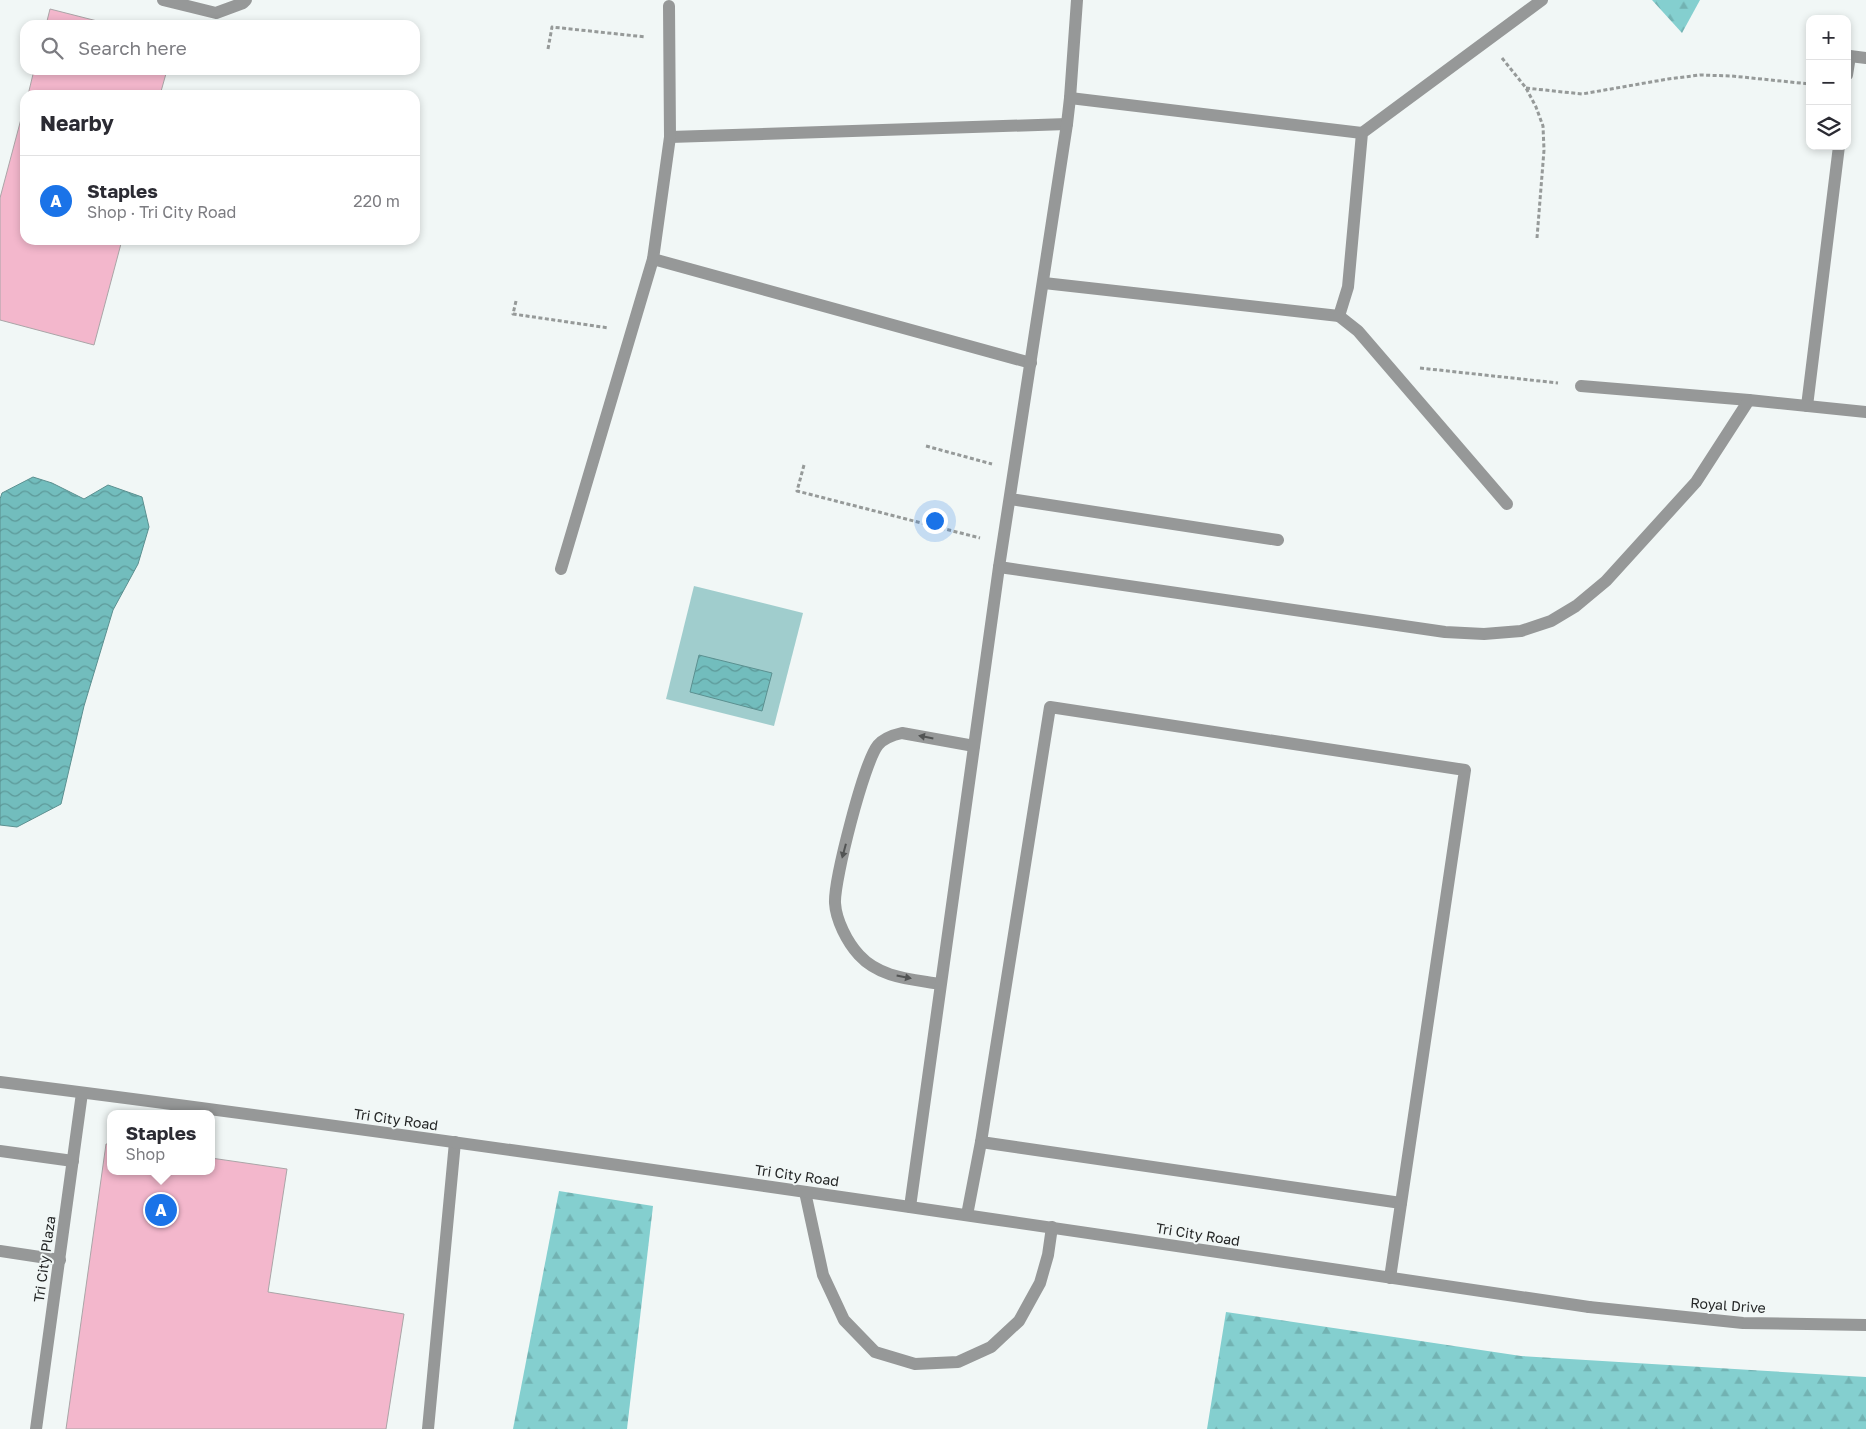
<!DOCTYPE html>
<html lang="en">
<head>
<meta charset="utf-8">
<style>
  :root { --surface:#fff; --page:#f2f2f3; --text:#2b2b33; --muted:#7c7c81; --line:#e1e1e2; --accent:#1a73e8 }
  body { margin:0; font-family:"Golos Text",sans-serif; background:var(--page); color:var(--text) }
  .controls { position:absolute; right:15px; top:15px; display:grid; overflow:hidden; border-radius:10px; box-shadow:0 2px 8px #0003 }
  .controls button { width:45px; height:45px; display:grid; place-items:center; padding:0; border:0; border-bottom:1px solid var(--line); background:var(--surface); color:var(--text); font:25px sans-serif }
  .you { position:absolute; left:934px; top:520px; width:18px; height:18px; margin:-12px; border:4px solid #fff; border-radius:50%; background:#1a73e8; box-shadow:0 0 0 8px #1a73e833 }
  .badge { display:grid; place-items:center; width:32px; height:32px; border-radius:50%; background:var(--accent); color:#fff; font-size:16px; font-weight:700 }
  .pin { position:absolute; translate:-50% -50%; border:2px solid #fff; box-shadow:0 1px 5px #0006 }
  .popup { position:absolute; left:107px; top:1110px; width:108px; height:65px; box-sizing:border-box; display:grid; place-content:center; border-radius:10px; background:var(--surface); filter:drop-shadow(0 1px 4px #0005); font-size:16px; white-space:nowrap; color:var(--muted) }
  .popup b { font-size:19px; color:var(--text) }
  .popup::after { content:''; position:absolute; left:50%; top:100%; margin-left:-10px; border:10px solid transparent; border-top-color:var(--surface) }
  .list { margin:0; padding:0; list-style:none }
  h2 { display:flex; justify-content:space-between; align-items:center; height:65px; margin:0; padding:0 20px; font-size:21px }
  h2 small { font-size:16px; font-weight:400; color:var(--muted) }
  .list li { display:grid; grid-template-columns:32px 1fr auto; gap:15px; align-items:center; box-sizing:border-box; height:90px; padding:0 20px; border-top:1px solid var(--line) }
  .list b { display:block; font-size:19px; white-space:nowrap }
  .list p { margin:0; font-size:16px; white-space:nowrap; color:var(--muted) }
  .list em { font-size:16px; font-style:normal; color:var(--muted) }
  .icon { flex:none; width:28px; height:28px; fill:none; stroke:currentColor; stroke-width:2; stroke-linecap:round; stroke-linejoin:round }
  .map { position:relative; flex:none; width:1866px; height:1429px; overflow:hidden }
  .search { position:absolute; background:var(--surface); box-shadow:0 2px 8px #0003; left:20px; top:20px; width:400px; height:55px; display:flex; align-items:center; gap:12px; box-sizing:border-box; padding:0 18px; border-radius:15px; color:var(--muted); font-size:19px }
  .panel { position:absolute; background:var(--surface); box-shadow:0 2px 8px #0003; left:20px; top:90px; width:400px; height:155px; border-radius:15px }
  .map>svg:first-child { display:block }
</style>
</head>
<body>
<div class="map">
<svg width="1866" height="1429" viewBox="0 0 1866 1429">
  <defs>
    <pattern id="forest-firs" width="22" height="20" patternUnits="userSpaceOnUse" patternTransform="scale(1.25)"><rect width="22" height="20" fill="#84cfcf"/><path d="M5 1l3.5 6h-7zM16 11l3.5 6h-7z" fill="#72b2b2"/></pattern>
    <pattern id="water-waves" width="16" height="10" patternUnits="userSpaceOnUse" patternTransform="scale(1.25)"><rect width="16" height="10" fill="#72bdbd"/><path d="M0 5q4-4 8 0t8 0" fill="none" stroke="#5d9999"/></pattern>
  </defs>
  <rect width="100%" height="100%" fill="#f1f7f6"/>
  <g fill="url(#forest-firs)">
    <path d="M 1652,0 L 1700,0 L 1682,33 Z"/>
    <path d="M 559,1191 L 653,1206 L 627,1429 L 513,1429 Z"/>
    <path d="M 1226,1312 L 1521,1356 L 1866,1377 L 1866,1429 L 1207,1429 Z"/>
  </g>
  <path fill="#a0cdcd" d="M 694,586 L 803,613 L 774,726 L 666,699 Z"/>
  <g fill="url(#water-waves)" stroke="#5b9090">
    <path d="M 33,477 L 52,483 L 84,499 L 108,485 L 142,497 L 149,527 L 138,564 L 113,610 L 84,706 L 61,804 L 17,827 L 0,825 L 0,499 L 2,493 Z"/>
    <path d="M 699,655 L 772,673 L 762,711 L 690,692 Z"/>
  </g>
  <g fill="#f3b7cc" stroke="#aaa5a7">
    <path d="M 50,9 L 113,25 L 46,25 Z"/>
    <path d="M 34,70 L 167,70 L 160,95 L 28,95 Z"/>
    <path d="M 25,104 L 25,240 L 122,240 L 94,345 L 0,320 L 0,198 Z"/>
    <path d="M 106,1144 L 111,1144 L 111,1171 L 211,1171 L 211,1158 L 287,1169 L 268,1292 L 404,1314 L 386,1429 L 66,1429 Z"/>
  </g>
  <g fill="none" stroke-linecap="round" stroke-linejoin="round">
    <g stroke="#969a99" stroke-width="3" stroke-dasharray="4 2.5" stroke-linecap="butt">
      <path d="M 548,49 L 552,27 L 646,37"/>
      <path d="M 1502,58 L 1526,88 L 1536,107 L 1543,126 L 1544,150 L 1537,238"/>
      <path d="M 1526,88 L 1582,94 L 1668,79 L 1700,75 L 1732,76 L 1810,84"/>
      <path d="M 516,301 L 513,314 L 609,328"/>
      <path d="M 1420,368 L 1558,383"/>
      <path d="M 926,446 L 992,464"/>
      <path d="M 804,465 L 797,491 L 980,538"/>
    </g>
    <g stroke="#969898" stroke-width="12">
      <path d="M 163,0 L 216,13 L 243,3 L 246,0"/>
      <path d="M 1847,75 L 1850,56 L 1866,58"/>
      <path d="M 1070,98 L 1362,133"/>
      <path d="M 670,137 L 1067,124"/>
      <path d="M 653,259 L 1031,363"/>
      <path d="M 1044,283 L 1339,316"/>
      <path d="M 1581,386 L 1749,400"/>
      <path d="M 1807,406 L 1839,146"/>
      <path d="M 1010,499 L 1278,540"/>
      <path d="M 1507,504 L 1358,331 L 1339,316 L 1348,287 L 1362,133 L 1542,0"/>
      <path d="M 999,567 L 1445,632 L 1484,634 L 1521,631 L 1551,621 L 1576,606 L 1606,581 L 1696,482 L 1749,400 L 1866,412"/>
      <path d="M 561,569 L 653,259 L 670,137 L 669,6"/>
      <path d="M 940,984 C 911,979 880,978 859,955 C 847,942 836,920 835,903 C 834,880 864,762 878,745 C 884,738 893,735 902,733 L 974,746"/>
      <path d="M 981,1142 L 1401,1203"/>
      <path d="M 0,1151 L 73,1161"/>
      <path d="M 805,1192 L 823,1275 L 844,1320 L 875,1352 L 915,1364 L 958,1362 L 991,1347 L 1019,1321 L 1040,1283 L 1048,1255 L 1052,1227"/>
      <path d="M 910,1207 L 999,567 L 1067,124 L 1070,98 L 1077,0"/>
      <path d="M 967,1215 L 981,1142 L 1050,707 L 1465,770 L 1390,1278"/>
      <path d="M 0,1251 L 60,1260"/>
      <path d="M 1589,1307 L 1743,1323 L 1866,1325"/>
      <path d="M 36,1429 L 82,1093"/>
      <path d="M 428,1429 L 455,1142"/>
    </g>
    <path stroke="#969898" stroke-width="12" d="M 0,1082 C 531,1149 1060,1229 1589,1307"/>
  </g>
  <defs><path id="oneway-solid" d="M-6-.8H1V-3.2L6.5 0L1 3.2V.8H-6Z" transform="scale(1.25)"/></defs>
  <g fill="#525454">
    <use href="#oneway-solid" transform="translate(926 737) rotate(-169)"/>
    <use href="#oneway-solid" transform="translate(844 851) rotate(105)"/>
    <use href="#oneway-solid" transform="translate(904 977) rotate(11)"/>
  </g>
  <g text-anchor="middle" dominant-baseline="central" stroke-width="4" stroke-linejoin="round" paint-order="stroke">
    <g font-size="14" fill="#242626" stroke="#f1f7f6">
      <text transform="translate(396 1119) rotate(8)">Tri City Road</text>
      <text transform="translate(797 1175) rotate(8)">Tri City Road</text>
      <text transform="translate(1198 1234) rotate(9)">Tri City Road</text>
      <text transform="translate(44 1259) rotate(-82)">Tri City Plaza</text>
      <text transform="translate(1728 1305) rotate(4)">Royal Drive</text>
    </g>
  </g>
</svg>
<div class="controls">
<button>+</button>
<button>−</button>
<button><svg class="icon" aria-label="layers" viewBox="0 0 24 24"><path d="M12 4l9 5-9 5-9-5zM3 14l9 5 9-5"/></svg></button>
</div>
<div class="you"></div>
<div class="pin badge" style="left:161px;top:1210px">A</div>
<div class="popup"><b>Staples</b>Shop</div>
<div class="search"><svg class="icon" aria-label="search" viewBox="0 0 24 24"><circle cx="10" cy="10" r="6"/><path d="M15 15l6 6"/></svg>Search here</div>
<section class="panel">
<h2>Nearby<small></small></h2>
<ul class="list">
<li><span class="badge">A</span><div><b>Staples</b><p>Shop · Tri City Road</p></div><em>220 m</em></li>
</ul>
</section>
</div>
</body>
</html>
